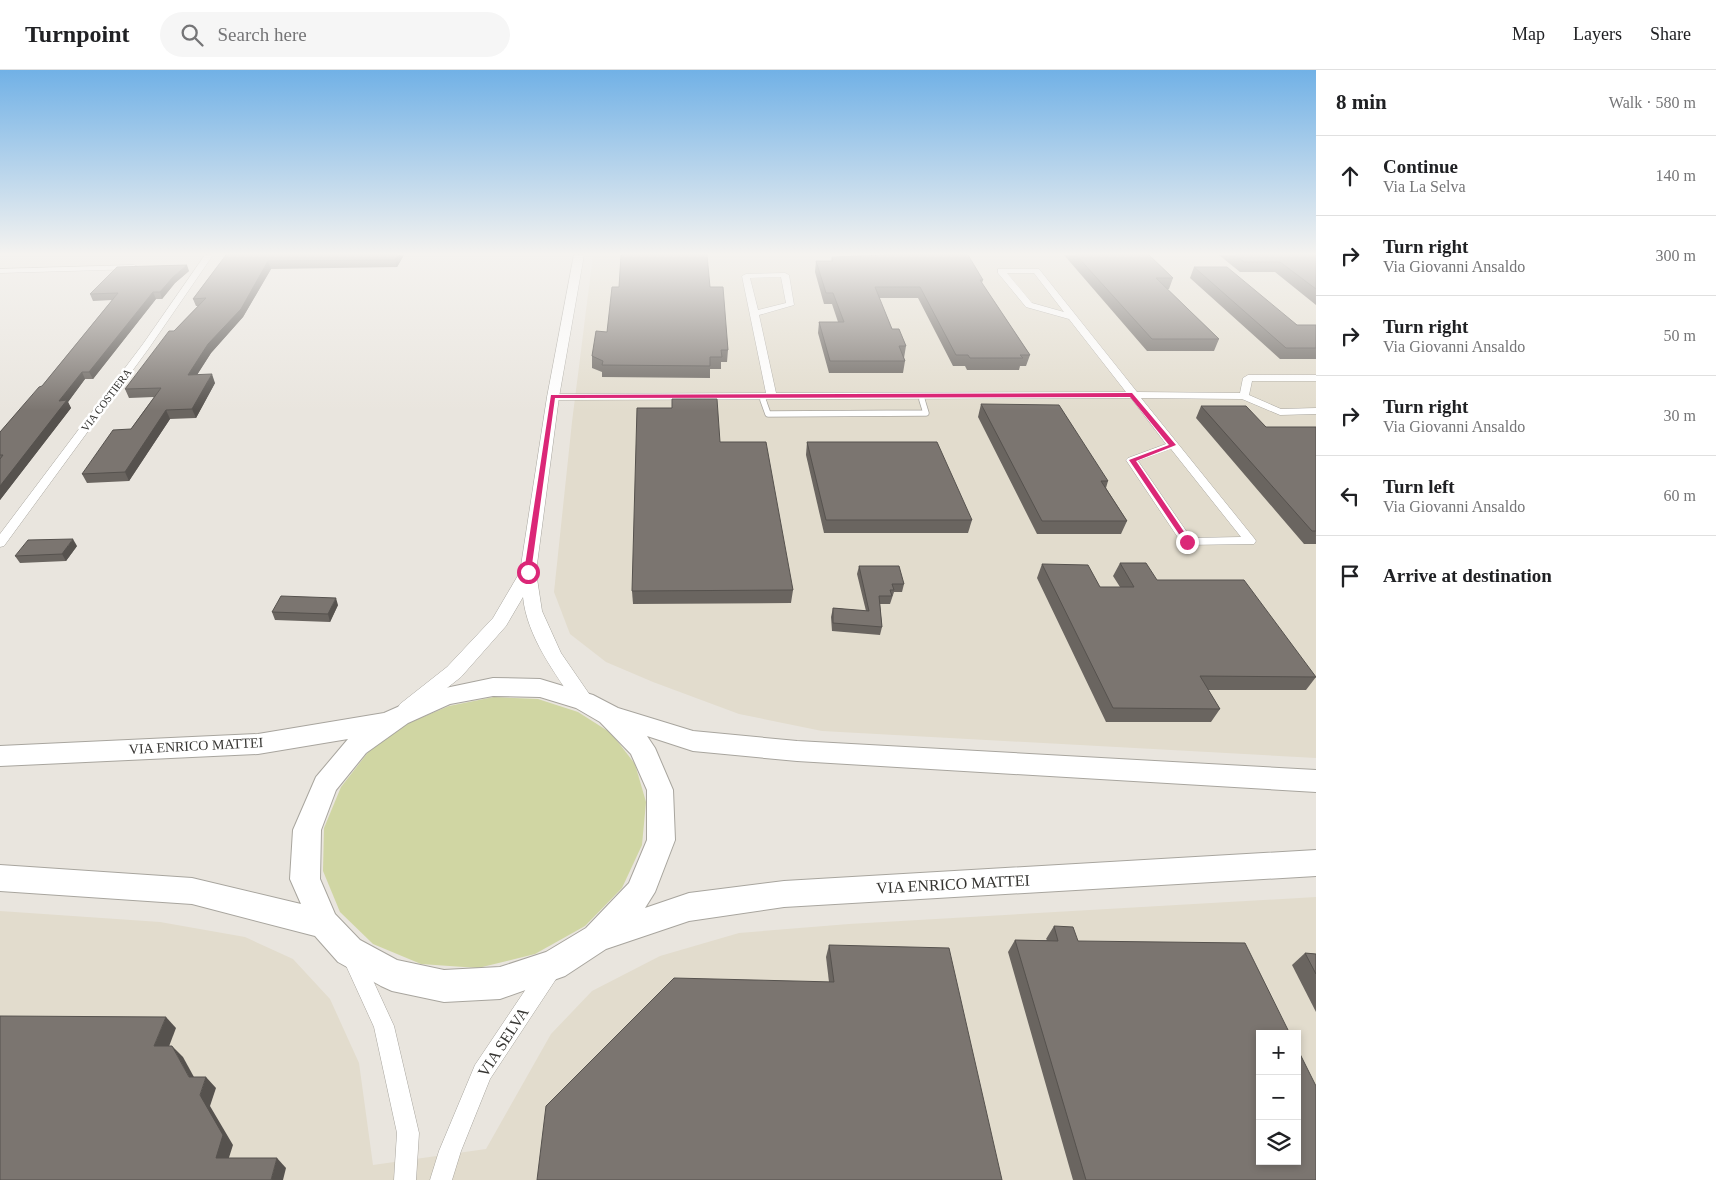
<!DOCTYPE html>
<html lang="en">
<head>
<meta charset="utf-8">
<style>
  :root { --surface:#fff; --page:#f6f6f6; --text:#202124; --muted:#757577; --line:#e0e0e0 }
  body { margin:0; font-family:Georgia,serif; background:var(--page); color:var(--text) }
  .controls { position:absolute; right:15px; bottom:15px; display:grid; overflow:hidden; border-radius:0px; box-shadow:0 2px 8px #0003 }
  .controls button { width:45px; height:45px; display:grid; place-items:center; padding:0; border:0; border-bottom:1px solid var(--line); background:var(--surface); color:var(--text); font:25px sans-serif }
  .stop { position:absolute; width:15px; height:15px; margin:-11px; border:4px solid #db2777; border-radius:50%; background:#fff }
  .stop.end { background:#db2777; border-color:#fff; box-shadow:0 1px 5px #0008 }
  .list { margin:0; padding:0; list-style:none }
  h2 { display:flex; justify-content:space-between; align-items:center; height:65px; margin:0; padding:0 20px; font-size:21px }
  h2 small { font-size:16px; font-weight:400; color:var(--muted) }
  .list li { display:grid; grid-template-columns:32px 1fr auto; gap:15px; align-items:center; box-sizing:border-box; height:80px; padding:0 20px; border-top:1px solid var(--line) }
  .list b { display:block; font-size:19px; white-space:nowrap }
  .list p { margin:0; font-size:16px; white-space:nowrap; color:var(--muted) }
  .list em { font-size:16px; font-style:normal; color:var(--muted) }
  .icon { flex:none; width:28px; height:28px; fill:none; stroke:currentColor; stroke-width:2; stroke-linecap:round; stroke-linejoin:round }
  .map { position:relative; flex:none; width:1316px; height:1110px; overflow:hidden }
  header { display:flex; align-items:center; gap:30px; box-sizing:border-box; height:70px; padding:0 25px; background:var(--surface); border-bottom:1px solid var(--line) }
  header strong { font-size:24px }
  nav { display:flex; gap:28px; margin-inline-start:auto; font-size:18px }
  .search { width:350px; height:45px; background:var(--page); display:flex; align-items:center; gap:12px; box-sizing:border-box; padding:0 18px; border-radius:28px; color:var(--muted); font-size:19px }
  main { display:flex }
  aside { flex:1; background:var(--surface) }
  .map>svg:first-child { display:block }
</style>
</head>
<body>
<header>
<strong>Turnpoint</strong>
<div class="search"><svg class="icon" aria-label="search" viewBox="0 0 24 24"><circle cx="10" cy="10" r="6"/><path d="M15 15l6 6"/></svg>Search here</div>
<nav><a>Map</a><a>Layers</a><a>Share</a></nav>
</header>
<main>
<div class="map">
<svg width="1316" height="1110" viewBox="0 0 1316 1110">
  <rect width="100%" height="100%" fill="#e9e5de"/>
  <g fill="#e2dccd" fill-rule="evenodd">
    <path d="M 593,185 L 1316,185 L 1316,688 L 822,661 L 739,644 L 653,612 L 606,592 L 570,564 L 554,522 L 572,352 Z"/>
    <path d="M 1316,827 L 1316,1110 L 0,1110 L 0,841 L 160,852 L 245,867 L 293,889 L 330,929 L 359,993 L 373,1095 L 486,1079 L 551,964 L 592,921 L 660,886 L 739,863 L 849,854 ZM 1260,964 L 1297,964 L 1297,1091 L 1260,1091 Z"/>
  </g>
  <path fill="#d0d6a3" d="M 494,627 L 538,629 L 578,642 L 611,663 L 635,694 L 646,732 L 642,775 L 622,818 L 585,856 L 535,884 L 478,898 L 421,894 L 373,874 L 340,842 L 323,801 L 324,758 L 341,717 L 369,681 L 406,654 L 449,636 Z"/>
  <g fill="none" stroke-linecap="round" stroke-linejoin="round">
    <defs>
      <g id="service-far1">
        <path d="M 762,326 L 764,332"/>
        <path d="M 921,326 L 923,332"/>
      </g>
      <path id="service" d="M 763,330 L 768,344 L 926,343 L 922,330"/>
      <g id="minor">
        <path d="M 205,185 L 213,185 L 149,278 L 4,476 L 0,477 L 0,464 L 143,274 Z"/>
        <path d="M 134,195 L 138,197 L 137,199 L 0,203 L 0,199 Z"/>
        <path d="M 998,199 L 1039,199 L 1137,322 L 1240,323 L 1243,308 L 1248,305 L 1316,305 L 1316,311 L 1252,311 L 1249,325 L 1281,339 L 1316,338 L 1316,344 L 1280,345 L 1242,329 L 1141,328 L 1254,468 L 1256,471 L 1254,474 L 1183,475 L 1126,390 L 1128,388 L 1166,374 L 1131,328 L 553,330 L 548,327 L 553,324 L 766,323 L 742,206 L 746,204 L 785,203 L 789,205 L 794,235 L 759,245 L 776,323 L 1126,322 L 1069,249 L 1026,237 L 998,203 ZM 1007,203 L 1034,203 L 1064,242 L 1032,233 ZM 781,207 L 786,233 L 758,240 L 750,208 ZM 1171,379 L 1241,467 L 1191,468 L 1138,391 Z"/>
        <path d="M 353,880 L 360,882 L 394,956 L 419,1063 L 416,1110 L 394,1110 L 397,1063 L 374,957 L 343,889 L 346,882 Z"/>
        <path d="M 551,890 L 558,892 L 561,899 L 558,906 L 490,1009 L 461,1081 L 452,1110 L 430,1110 L 439,1081 L 475,995 L 544,892 Z"/>
      </g>
      <path id="tertiary" d="M 574,185 L 584,185 L 559,327 L 536,502 L 542,541 L 561,583 L 594,631 L 591,636 L 584,638 L 577,636 C 555,603 527,567 523,527 L 506,556 L 461,607 L 414,644 L 407,646 L 400,644 L 397,639 L 400,634 L 447,597 L 493,548 L 520,502 L 547,327 Z"/>
      <path id="primary" d="M 493,608 L 540,609 L 593,625 L 618,638 L 693,661 L 797,671 L 1316,700 L 1316,722 L 797,691 L 693,681 L 647,666 L 655,678 L 673,720 L 675,770 L 655,822 L 645,838 L 689,823 L 784,811 L 1316,780 L 1316,806 L 784,837 L 689,851 L 606,879 L 565,906 L 500,929 L 444,932 L 392,921 L 381,916 L 338,892 L 315,866 L 192,834 L 0,821 L 0,795 L 192,808 L 301,834 L 290,809 L 293,760 L 316,707 L 348,669 L 258,684 L 0,696 L 0,676 L 258,664 L 384,643 L 436,620 ZM 493,626 L 540,627 L 576,638 L 600,652 L 631,684 L 647,720 L 647,770 L 629,813 L 586,858 L 546,882 L 500,897 L 444,900 L 397,890 L 360,870 L 335,844 L 320,809 L 321,760 L 336,720 L 366,683 L 408,653 L 450,634 Z"/>
    </defs>
    <use href="#service-far1" stroke="#a8a59e" stroke-width="5"/>
    <use href="#service" stroke="#a8a59e" stroke-width="7"/>
    <use href="#minor" stroke="#a8a59e" stroke-width="1"/>
    <use href="#tertiary" stroke="#a8a59e" stroke-width="1"/>
    <use href="#primary" stroke="#a8a59e" stroke-width="2"/>
    <use href="#service-far1" stroke="#fff" stroke-width="4.5"/>
    <use href="#service" stroke="#fff" stroke-width="5.5"/>
    <use href="#minor" fill="#fff" fill-rule="evenodd"/>
    <use href="#tertiary" fill="#fff" fill-rule="evenodd"/>
    <use href="#primary" fill="#fff" fill-rule="evenodd"/>
  </g>
  <g fill="#6a6560">
    <path d="M 226,185 L 404,185 L 397,197 L 271,199 L 243,247 L 211,283 L 197,305 L 215,313 L 196,348 L 170,349 L 129,411 L 87,413 L 82,404 L 131,359 L 154,327 L 129,328 L 125,319 L 174,261 L 198,236 L 196,236 L 193,229 Z"/>
    <path d="M 1064,185 L 1149,185 L 1173,208 L 1169,219 L 1167,219 L 1219,269 L 1214,281 L 1147,281 Z"/>
    <path d="M 1219,185 L 1316,185 L 1316,235 L 1275,202 L 1240,202 Z"/>
    <path d="M 832,187 L 983,210 L 982,213 L 1030,285 L 1026,296 L 1020,296 L 1019,300 L 967,300 L 965,296 L 953,296 L 918,228 L 879,228 L 892,259 L 906,276 L 904,288 L 905,291 L 903,303 L 829,303 L 818,263 L 819,252 L 838,252 L 832,234 L 824,234 L 815,202 L 816,191 L 831,191 Z"/>
    <path d="M 1194,197 L 1297,255 L 1316,255 L 1316,289 L 1280,289 L 1190,208 Z"/>
    <path d="M 189,201 L 175,213 L 162,229 L 156,229 L 93,309 L 85,309 L 68,332 L 71,338 L 0,430 L 0,362 L 42,316 L 112,230 L 93,231 L 90,224 Z"/>
    <path d="M 619,217 L 710,217 L 728,280 L 727,292 L 721,292 L 721,299 L 710,299 L 710,308 L 602,307 L 602,302 L 592,298 L 592,286 L 607,262 Z"/>
    <path d="M 981,334 L 1108,411 L 1106,418 L 1127,451 L 1121,464 L 1037,464 L 978,347 Z"/>
    <path d="M 1201,336 L 1266,357 L 1316,357 L 1316,474 L 1304,474 L 1196,348 Z"/>
    <path d="M 720,372 L 793,520 L 791,533 L 633,534 L 632,521 Z"/>
    <path d="M 807,372 L 972,450 L 968,463 L 824,463 L 806,385 Z"/>
    <path d="M 77,476 L 66,491 L 20,493 L 15,486 Z"/>
    <path d="M 1120,493 L 1157,510 L 1316,607 L 1306,620 L 1208,620 L 1220,639 L 1211,652 L 1106,652 L 1037,508 L 1042,494 L 1100,517 L 1120,517 L 1113,506 Z"/>
    <path d="M 859,496 L 904,514 L 902,522 L 894,522 L 890,534 L 880,534 L 882,557 L 880,565 L 832,561 L 831,547 L 833,538 L 866,541 L 857,504 Z"/>
    <path d="M 338,535 L 330,552 L 275,550 L 272,542 Z"/>
    <path d="M 1054,856 L 1078,871 L 1316,1110 L 1073,1110 L 1008,882 L 1015,870 L 1047,870 L 1046,869 Z"/>
    <path d="M 829,875 L 1002,1110 L 829,912 L 826,887 Z"/>
    <path d="M 1305,883 L 1316,884 L 1316,942 L 1292,895 Z"/>
  </g>
  <g fill="#56524e">
    <path d="M 398,185 L 404,185 L 397,197 L 395,190 Z"/>
    <path d="M 268,191 L 271,199 L 243,247 L 211,283 L 191,314 L 188,305 L 208,274 Z"/>
    <path d="M 187,195 L 189,201 L 175,213 L 162,229 L 160,222 L 173,207 Z"/>
    <path d="M 153,222 L 156,229 L 93,309 L 89,302 Z"/>
    <path d="M 82,302 L 85,309 L 68,332 L 71,338 L 0,430 L 0,416 L 59,331 Z"/>
    <path d="M 212,304 L 215,313 L 196,348 L 192,339 Z"/>
    <path d="M 166,340 L 170,349 L 129,411 L 125,402 Z"/>
    <path d="M 73,469 L 77,476 L 66,491 L 62,484 Z"/>
    <path d="M 336,528 L 338,535 L 330,552 L 328,544 Z"/>
    <path d="M 166,947 L 176,958 L 165,987 L 154,976 Z"/>
    <path d="M 172,976 L 183,987 L 200,1018 L 189,1007 Z"/>
    <path d="M 206,1007 L 216,1018 L 210,1036 L 233,1075 L 226,1097 L 216,1088 L 200,1025 Z"/>
    <path d="M 277,1088 L 286,1098 L 283,1110 L 271,1110 Z"/>
  </g>
  <g fill="#7b7570" stroke="#56524e">
    <path d="M 226,185 L 398,185 L 395,190 L 268,191 L 241,239 L 208,274 L 188,305 L 212,304 L 192,339 L 166,340 L 125,402 L 82,404 L 113,360 L 131,359 L 161,318 L 125,319 L 169,261 L 174,261 L 206,228 L 193,229 Z"/>
    <path d="M 621,185 L 707,185 L 710,217 L 723,217 L 728,280 L 721,280 L 722,287 L 710,287 L 710,296 L 602,295 L 603,291 L 592,286 L 596,261 L 607,262 L 612,217 L 619,217 Z"/>
    <path d="M 888,185 L 968,185 L 983,210 L 980,210 L 1030,285 L 1020,285 L 1023,288 L 970,288 L 968,285 L 956,285 L 920,217 L 875,217 L 892,259 L 899,259 L 906,276 L 899,276 L 905,291 L 830,291 L 819,252 L 844,252 L 833,223 L 826,223 L 816,191 L 833,191 L 832,187 Z"/>
    <path d="M 1076,185 L 1149,185 L 1173,208 L 1156,208 L 1219,269 L 1152,269 Z"/>
    <path d="M 1236,185 L 1316,185 L 1316,219 L 1280,192 L 1244,192 Z"/>
    <path d="M 187,195 L 173,207 L 160,222 L 153,222 L 89,302 L 82,302 L 59,331 L 67,330 L 0,416 L 0,389 L 3,385 L 0,385 L 0,362 L 39,317 L 42,316 L 118,223 L 90,224 L 117,197 Z"/>
    <path d="M 1194,197 L 1227,197 L 1297,255 L 1316,255 L 1316,278 L 1286,278 Z"/>
    <path d="M 672,329 L 717,329 L 720,372 L 766,372 L 793,520 L 632,521 L 637,338 L 672,338 Z"/>
    <path d="M 981,334 L 1059,335 L 1108,411 L 1101,411 L 1127,451 L 1042,451 Z"/>
    <path d="M 1201,336 L 1246,336 L 1266,357 L 1316,357 L 1316,461 L 1312,461 Z"/>
    <path d="M 807,372 L 937,372 L 972,450 L 826,450 Z"/>
    <path d="M 73,469 L 62,484 L 15,486 L 28,470 Z"/>
    <path d="M 1120,493 L 1146,493 L 1157,510 L 1244,510 L 1316,607 L 1200,606 L 1220,639 L 1113,638 L 1042,494 L 1088,495 L 1100,517 L 1134,517 Z"/>
    <path d="M 859,496 L 899,496 L 904,514 L 892,514 L 894,520 L 890,520 L 892,526 L 879,526 L 882,557 L 833,553 L 833,538 L 869,541 Z"/>
    <path d="M 281,526 L 336,528 L 328,544 L 272,542 Z"/>
    <path d="M 1054,856 L 1073,857 L 1078,871 L 1245,873 L 1290,964 L 1260,964 L 1260,1091 L 1297,1091 L 1297,978 L 1316,1016 L 1316,1110 L 1086,1110 L 1015,870 L 1058,871 Z"/>
    <path d="M 829,875 L 949,878 L 1002,1110 L 537,1110 L 546,1036 L 674,908 L 834,912 Z"/>
    <path d="M 1305,883 L 1316,884 L 1316,904 Z"/>
    <path d="M 0,946 L 166,947 L 154,976 L 172,976 L 189,1007 L 206,1007 L 200,1025 L 223,1065 L 216,1088 L 277,1088 L 271,1110 L 0,1110 Z"/>
  </g>
  <linearGradient id="sky" x2="0" y2="1"><stop stop-color="#71b1e6"/><stop offset="0.54" stop-color="#f5f3f0"/><stop offset="1" stop-color="#f5f3f0" stop-opacity="0"/></linearGradient>
  <rect width="1316" height="341" fill="url(#sky)"/>
  <path fill="#db2777" d="M 1132,323 L 1176,375 L 1136,391 L 1191,472 L 1190,473 L 1185,473 L 1129,390 L 1169,375 L 1130,327 L 555,328 L 531,502 L 528,505 L 524,502 L 551,325 Z"/>
  <g text-anchor="middle" dominant-baseline="central" stroke-width="5" stroke-linejoin="round" paint-order="stroke">
    <g font-size="11" fill="#363532" stroke="#fff">
      <text transform="translate(106 330) rotate(-53)">VIA COSTIERA</text>
    </g>
    <g font-size="14" fill="#363532" stroke="#fff">
      <text transform="translate(196 676) rotate(-3)">VIA ENRICO MATTEI</text>
    </g>
    <g font-size="16" fill="#363532" stroke="#fff">
      <text transform="translate(953 814) rotate(-3)">VIA ENRICO MATTEI</text>
      <text transform="translate(503 972) rotate(-57)">VIA SELVA</text>
    </g>
  </g>
</svg>
<div class="controls">
<button>+</button>
<button>−</button>
<button><svg class="icon" aria-label="layers" viewBox="0 0 24 24"><path d="M12 4l9 5-9 5-9-5zM3 14l9 5 9-5"/></svg></button>
</div>
<div class="stop" style="left:528px;top:502px"></div>
<div class="stop end" style="left:1187px;top:472px"></div>
</div>
<aside>
<h2>8 min<small>Walk · 580 m</small></h2>
<ul class="list">
<li><svg class="icon" aria-label="ahead" viewBox="0 0 24 24"><path d="M12 20V5M6 11l6-6 6 6"/></svg><div><b>Continue</b><p>Via La Selva</p></div><em>140 m</em></li>
<li><svg class="icon" aria-label="right" viewBox="0 0 24 24"><path d="M7 20v-9h11M14 6l5 5-5 5"/></svg><div><b>Turn right</b><p>Via Giovanni Ansaldo</p></div><em>300 m</em></li>
<li><svg class="icon" aria-label="right" viewBox="0 0 24 24"><path d="M7 20v-9h11M14 6l5 5-5 5"/></svg><div><b>Turn right</b><p>Via Giovanni Ansaldo</p></div><em>50 m</em></li>
<li><svg class="icon" aria-label="right" viewBox="0 0 24 24"><path d="M7 20v-9h11M14 6l5 5-5 5"/></svg><div><b>Turn right</b><p>Via Giovanni Ansaldo</p></div><em>30 m</em></li>
<li><svg class="icon" aria-label="left" viewBox="0 0 24 24"><path d="M17 20v-9H6M10 6l-5 5 5 5"/></svg><div><b>Turn left</b><p>Via Giovanni Ansaldo</p></div><em>60 m</em></li>
<li><svg class="icon" aria-label="arrive" viewBox="0 0 24 24"><path d="M6 21V4h12l-3 4 3 4H6"/></svg><div><b>Arrive at destination</b></div></li>
</ul>
</aside>
</main>
</body>
</html>
